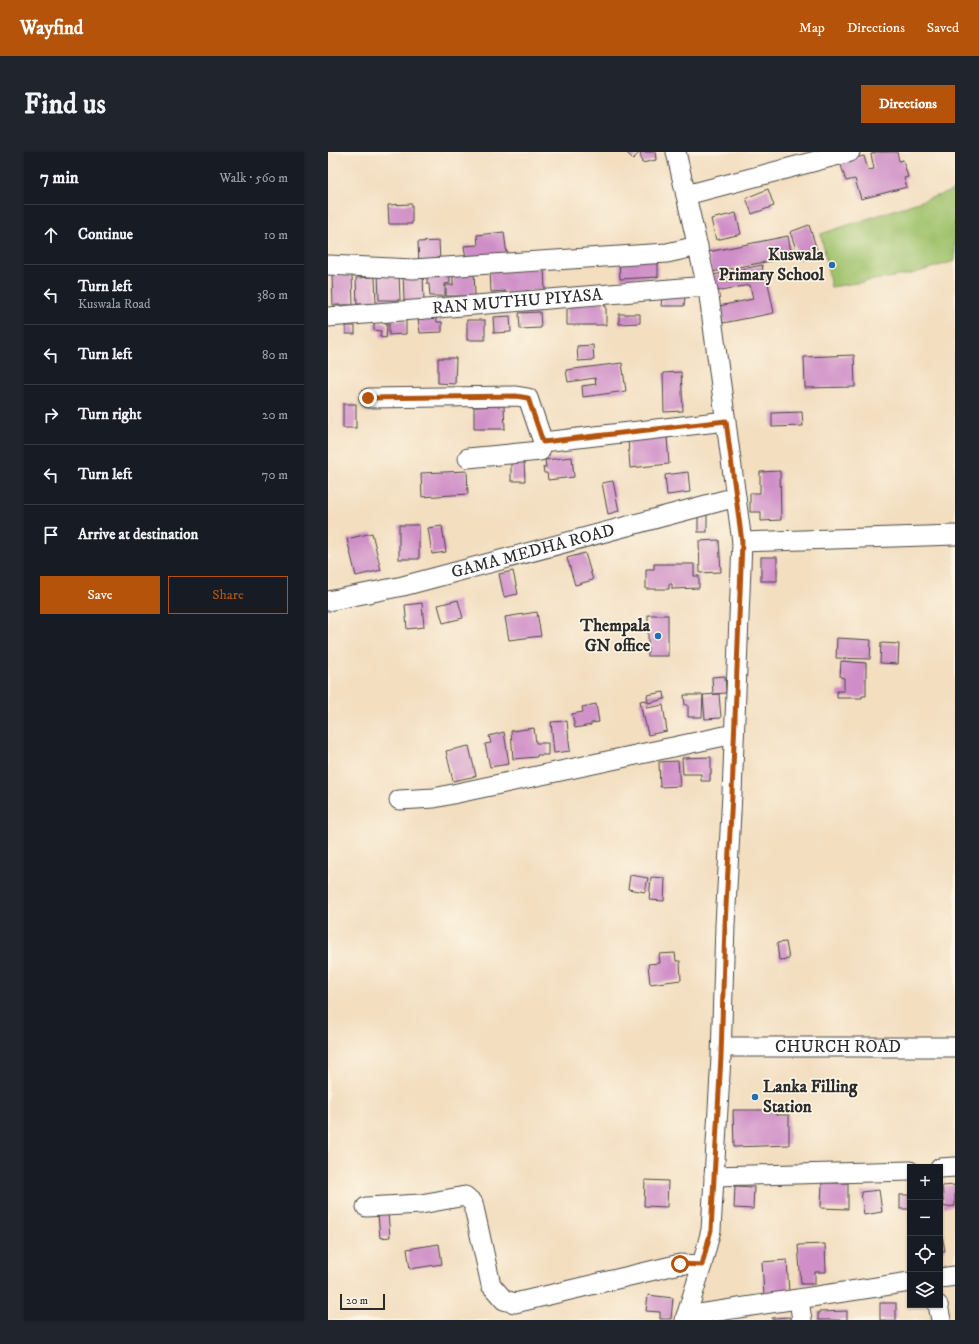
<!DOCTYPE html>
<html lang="en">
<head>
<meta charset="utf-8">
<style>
  :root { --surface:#171b24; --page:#20242c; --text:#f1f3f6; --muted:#9ea1a6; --line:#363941; --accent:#b45309 }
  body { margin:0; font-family:"IM FELL DW Pica",serif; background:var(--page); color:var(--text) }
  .controls { position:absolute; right:12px; bottom:12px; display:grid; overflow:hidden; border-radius:0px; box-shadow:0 1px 3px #0004 }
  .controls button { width:36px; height:36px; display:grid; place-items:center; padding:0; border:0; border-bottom:1px solid var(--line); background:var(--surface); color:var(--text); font:20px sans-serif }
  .scale { position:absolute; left:12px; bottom:10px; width:45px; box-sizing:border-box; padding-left:4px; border:2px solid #2b2b2b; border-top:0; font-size:11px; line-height:14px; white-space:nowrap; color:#2b2b2b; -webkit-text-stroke:3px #fcf5e5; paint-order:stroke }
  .stop { position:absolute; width:12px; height:12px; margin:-9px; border:3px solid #b45309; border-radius:50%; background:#fff }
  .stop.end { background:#b45309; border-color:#fff; box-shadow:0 1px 4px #0008 }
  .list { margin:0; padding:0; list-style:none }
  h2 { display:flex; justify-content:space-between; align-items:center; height:52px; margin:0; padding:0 16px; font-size:17px }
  h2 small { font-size:13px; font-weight:400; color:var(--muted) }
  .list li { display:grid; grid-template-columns:26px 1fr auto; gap:12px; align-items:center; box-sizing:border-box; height:60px; padding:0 16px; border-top:1px solid var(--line) }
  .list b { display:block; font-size:15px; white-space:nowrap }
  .list p { margin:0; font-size:13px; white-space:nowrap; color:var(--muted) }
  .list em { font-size:13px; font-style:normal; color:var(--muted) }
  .actions { display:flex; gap:8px; padding:12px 16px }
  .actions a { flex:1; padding:9px 0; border:1px solid var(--accent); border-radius:0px; text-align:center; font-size:14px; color:var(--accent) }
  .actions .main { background:var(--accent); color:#fff }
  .icon { flex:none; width:22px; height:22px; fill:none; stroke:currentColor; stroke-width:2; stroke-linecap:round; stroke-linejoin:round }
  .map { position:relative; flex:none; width:627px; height:1168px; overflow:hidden; border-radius:0px }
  header { display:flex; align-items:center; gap:24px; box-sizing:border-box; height:56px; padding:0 20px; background:var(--accent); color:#fff }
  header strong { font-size:19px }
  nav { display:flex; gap:22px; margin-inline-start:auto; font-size:14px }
  .intro { display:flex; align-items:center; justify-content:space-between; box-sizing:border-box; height:96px; padding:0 24px }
  h1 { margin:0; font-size:28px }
  .button { padding:10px 18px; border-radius:0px; background:var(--accent); color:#fff; font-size:14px; font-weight:700 }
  main { display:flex; gap:24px; padding:0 24px }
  aside { flex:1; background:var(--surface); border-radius:0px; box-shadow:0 1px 3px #0004 }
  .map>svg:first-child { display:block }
</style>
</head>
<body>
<header>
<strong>Wayfind</strong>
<nav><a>Map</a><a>Directions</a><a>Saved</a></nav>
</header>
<div class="intro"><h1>Find us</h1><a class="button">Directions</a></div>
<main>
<aside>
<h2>7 min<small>Walk · 560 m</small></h2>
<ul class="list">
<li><svg class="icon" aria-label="ahead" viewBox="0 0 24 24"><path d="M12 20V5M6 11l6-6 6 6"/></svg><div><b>Continue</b></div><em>10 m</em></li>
<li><svg class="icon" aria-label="left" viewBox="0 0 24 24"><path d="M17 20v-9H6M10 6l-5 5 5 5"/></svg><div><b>Turn left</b><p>Kuswala Road</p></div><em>380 m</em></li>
<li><svg class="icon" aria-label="left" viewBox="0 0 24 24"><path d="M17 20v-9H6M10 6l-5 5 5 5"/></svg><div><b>Turn left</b></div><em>80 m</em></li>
<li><svg class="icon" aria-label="right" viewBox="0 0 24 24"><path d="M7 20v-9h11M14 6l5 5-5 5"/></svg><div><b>Turn right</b></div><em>20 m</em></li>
<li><svg class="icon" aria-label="left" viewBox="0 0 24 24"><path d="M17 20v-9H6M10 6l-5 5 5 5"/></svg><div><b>Turn left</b></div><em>70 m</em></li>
<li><svg class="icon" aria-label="arrive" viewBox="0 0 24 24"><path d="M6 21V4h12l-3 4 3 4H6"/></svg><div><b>Arrive at destination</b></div></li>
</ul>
<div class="actions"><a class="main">Save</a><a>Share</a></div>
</aside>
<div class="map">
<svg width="627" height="1168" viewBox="0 0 627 1168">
  <rect width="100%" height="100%" fill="#fcf5e5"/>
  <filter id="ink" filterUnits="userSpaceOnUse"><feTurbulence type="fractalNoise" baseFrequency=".025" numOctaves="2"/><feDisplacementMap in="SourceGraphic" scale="8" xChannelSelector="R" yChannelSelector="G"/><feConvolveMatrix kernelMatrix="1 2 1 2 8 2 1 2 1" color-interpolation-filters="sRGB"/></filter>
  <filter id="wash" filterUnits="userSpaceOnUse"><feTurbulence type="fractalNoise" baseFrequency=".012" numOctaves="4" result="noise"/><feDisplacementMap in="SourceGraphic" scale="16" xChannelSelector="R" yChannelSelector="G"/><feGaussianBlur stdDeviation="0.9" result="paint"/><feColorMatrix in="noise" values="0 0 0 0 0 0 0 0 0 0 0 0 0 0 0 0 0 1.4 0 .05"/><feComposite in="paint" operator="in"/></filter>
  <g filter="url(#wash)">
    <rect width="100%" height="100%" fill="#f3dec0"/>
    <path fill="#a0c36d" stroke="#66774c" d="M 627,38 L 627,109 L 583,122 L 503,135 L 493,82 Z"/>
    <g id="blocks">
      <g fill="#cf8ec7">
        <path d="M 298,0 L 327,0 L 328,8 L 314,11 L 312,0 L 305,7 Z"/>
        <path d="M 549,0 L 569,0 L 571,9 L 575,8 L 580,25 L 576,26 L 579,35 L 533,47 L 527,27 L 518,29 L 512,10 L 536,4 L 540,18 L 546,17 L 543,2 Z"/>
        <path d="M 440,37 L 446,54 L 424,62 L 418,46 Z"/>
        <path d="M 84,52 L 84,72 L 61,72 L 60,53 Z"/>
        <path d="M 408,61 L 413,82 L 388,88 L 383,67 Z"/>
        <path d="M 481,73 L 490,101 L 472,108 L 462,80 Z"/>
        <path d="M 176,80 L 179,103 L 138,107 L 136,94 L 150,93 L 149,83 Z"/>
        <path d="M 460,84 L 464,105 L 384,120 L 380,100 Z"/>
        <path d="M 111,89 L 112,110 L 91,112 L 90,90 Z"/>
        <path d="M 330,106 L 330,125 L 292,127 L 291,107 Z"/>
        <path d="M 434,113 L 436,126 L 439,126 L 446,161 L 395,171 L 391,154 L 425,147 L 422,133 L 388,139 L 385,123 Z"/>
        <path d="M 216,116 L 217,138 L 197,139 L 198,143 L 178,144 L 177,139 L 163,140 L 162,118 Z"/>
        <path d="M 122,117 L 122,131 L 117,132 L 117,144 L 102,144 L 101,132 L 99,132 L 99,118 Z"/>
        <path d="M 146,117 L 147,144 L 118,144 L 118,133 L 125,133 L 125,118 Z"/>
        <path d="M 50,121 L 71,121 L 72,148 L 51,148 Z"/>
        <path d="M 95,121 L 96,149 L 76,149 L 75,122 Z"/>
        <path d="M 24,122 L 25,153 L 5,153 L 4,123 Z"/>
        <path d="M 47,125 L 48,152 L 29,152 L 28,126 Z"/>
        <path d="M 334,144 L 357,145 L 356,154 L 333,154 Z"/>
        <path d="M 276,150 L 276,154 L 278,154 L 278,173 L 239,173 L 239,153 Z"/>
        <path d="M 212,160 L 213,176 L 192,177 L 191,161 Z"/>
        <path d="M 291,162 L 312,162 L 312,171 L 291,172 Z"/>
        <path d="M 108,164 L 109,170 L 114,170 L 114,180 L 92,181 L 90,166 Z"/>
        <path d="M 182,164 L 183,180 L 166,181 L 165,165 Z"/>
        <path d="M 61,168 L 78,168 L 78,182 L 61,183 Z"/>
        <rect x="139" y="168" width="18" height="20"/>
        <path d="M 46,170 L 59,171 L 58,186 L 52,185 L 53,179 L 46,178 Z"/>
        <rect x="18" y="174" width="9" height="8"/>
        <path d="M 265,193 L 266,208 L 250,209 L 249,194 Z"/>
        <path d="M 526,203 L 527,235 L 477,236 L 476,205 Z"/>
        <path d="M 110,206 L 128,206 L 127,232 L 110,231 Z"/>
        <path d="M 294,211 L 298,239 L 255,245 L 254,234 L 268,232 L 267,226 L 240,230 L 238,218 Z"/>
        <path d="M 353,220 L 355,259 L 336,260 L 335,221 Z"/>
        <rect x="15" y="252" width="13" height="24"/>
        <path d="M 176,254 L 177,277 L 146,277 L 146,255 Z"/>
        <path d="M 474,260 L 475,274 L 444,275 L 444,261 Z"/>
        <path d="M 339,284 L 341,312 L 302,316 L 300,287 Z"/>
        <path d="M 244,305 L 246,325 L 220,328 L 219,321 L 216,321 L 215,315 L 218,315 L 217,308 Z"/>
        <path d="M 196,308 L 197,329 L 183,329 L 183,309 Z"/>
        <path d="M 139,319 L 140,342 L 94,345 L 93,321 Z"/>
        <path d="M 452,319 L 453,368 L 433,369 L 433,360 L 422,360 L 422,341 L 432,341 L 432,320 Z"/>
        <path d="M 360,320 L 362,340 L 339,343 L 337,323 Z"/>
        <path d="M 285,329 L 291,359 L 280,362 L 274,331 Z"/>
        <rect x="370" y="360" width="9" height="20"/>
        <rect x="71" y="373" width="20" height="34"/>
        <path d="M 114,374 L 118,400 L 104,402 L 100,376 Z"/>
        <path d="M 44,381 L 53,418 L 28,424 L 19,387 Z"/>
        <path d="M 391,388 L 393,420 L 372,421 L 371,389 Z"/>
        <path d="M 257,401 L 265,428 L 247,433 L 239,406 Z"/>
        <rect x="433" y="405" width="16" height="24"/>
        <path d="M 326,412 L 366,412 L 366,424 L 371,424 L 371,436 L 344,437 L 344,432 L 341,432 L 341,437 L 318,437 L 318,417 L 326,417 Z"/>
        <path d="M 185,419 L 190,442 L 176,445 L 171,422 Z"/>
        <path d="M 130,448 L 135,466 L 115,471 L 110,453 Z"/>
        <path d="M 94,451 L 96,475 L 79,477 L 77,453 Z"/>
        <path d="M 209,460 L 213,484 L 181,488 L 177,465 Z"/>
        <rect x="320" y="463" width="20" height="41"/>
        <path d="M 509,486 L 543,488 L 542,507 L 508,506 Z"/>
        <path d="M 553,491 L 571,492 L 570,512 L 552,511 Z"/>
        <path d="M 513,509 L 538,511 L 538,544 L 534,544 L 534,546 L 509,546 L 509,539 L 516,539 L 516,526 L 512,525 Z"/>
        <path d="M 397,524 L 398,541 L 385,542 L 384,525 Z"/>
        <path d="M 336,540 L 337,547 L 320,551 L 319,543 Z"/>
        <path d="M 391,542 L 393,566 L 377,567 L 375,543 Z"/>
        <path d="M 356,543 L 375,543 L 374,565 L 360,565 L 360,553 L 357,553 Z"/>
        <path d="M 318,548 L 319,556 L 335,553 L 339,579 L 320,583 L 316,565 L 315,565 L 312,549 Z"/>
        <path d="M 268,552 L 271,570 L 263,571 L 263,573 L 247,576 L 244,562 L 255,560 L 254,555 Z"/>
        <path d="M 239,569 L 242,599 L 226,601 L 223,570 Z"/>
        <path d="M 206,576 L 208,591 L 220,591 L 220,603 L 209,603 L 209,605 L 185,607 L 183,579 Z"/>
        <path d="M 176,580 L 181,612 L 162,615 L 157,592 L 163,591 L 161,584 Z"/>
        <path d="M 141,594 L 148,624 L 125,629 L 118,599 Z"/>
        <path d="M 383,605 L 383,622 L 382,622 L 382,629 L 373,629 L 373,622 L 355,622 L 354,606 Z"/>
        <path d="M 350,609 L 352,634 L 332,635 L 331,610 Z"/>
        <path d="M 302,723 L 320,726 L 317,740 L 300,737 Z"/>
        <path d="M 323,725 L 337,726 L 336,749 L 321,748 Z"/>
        <path d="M 458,790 L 461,807 L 451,808 L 449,791 Z"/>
        <path d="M 347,801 L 348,809 L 352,809 L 353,828 L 322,832 L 320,812 L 332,811 L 331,802 Z"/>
        <path d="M 405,958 L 448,958 L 449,963 L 461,963 L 461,993 L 406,995 Z"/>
        <path d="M 317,1028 L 340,1029 L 339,1055 L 316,1054 Z"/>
        <path d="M 494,1031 L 520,1031 L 520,1057 L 493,1056 Z"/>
        <path d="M 627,1033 L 627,1054 L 616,1055 L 614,1034 Z"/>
        <path d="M 407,1034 L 426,1035 L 425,1057 L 406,1056 Z"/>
        <path d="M 551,1038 L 554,1060 L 536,1063 L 533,1040 Z"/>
        <rect x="572" y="1043" width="9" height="14"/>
        <path d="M 60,1061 L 62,1085 L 52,1086 L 50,1062 Z"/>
        <path d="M 612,1071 L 617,1099 L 612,1099 Z"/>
        <path d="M 111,1092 L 114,1112 L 82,1117 L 79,1097 Z"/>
        <path d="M 497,1092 L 498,1120 L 487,1120 L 487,1132 L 473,1132 L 470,1093 Z"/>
        <path d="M 459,1108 L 461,1142 L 436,1143 L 434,1110 Z"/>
        <path d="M 320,1143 L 345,1146 L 343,1167 L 332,1167 L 332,1160 L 318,1159 Z"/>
        <rect x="552" y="1151" width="16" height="17"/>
        <path d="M 519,1159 L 519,1168 L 490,1168 L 490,1160 Z"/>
        <path d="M 462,1165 L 462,1168 L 445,1168 L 444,1166 Z"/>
      </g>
    </g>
  </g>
  <g filter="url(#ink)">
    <use href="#blocks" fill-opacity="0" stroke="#494641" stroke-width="1"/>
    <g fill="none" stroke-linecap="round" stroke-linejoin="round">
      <defs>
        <g id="minor">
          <path d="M 348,0 L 381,144 L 414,390 L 404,642 L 397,773 L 393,905 L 383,1078 L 374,1113 L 357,1168"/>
          <path d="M 358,43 L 522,0"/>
          <path d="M 0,113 L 85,117 L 339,101 L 370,94"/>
          <path id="s1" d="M 0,165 L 379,134"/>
          <path d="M 41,246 L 188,244 L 200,246 L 215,290 L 212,299 L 140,306"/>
          <path d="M 215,290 L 398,269"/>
          <path d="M 414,390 L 627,383"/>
          <path id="s2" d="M 0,449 L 75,434 L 408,345"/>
          <path d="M 71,648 L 106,646 L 406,582"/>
          <path id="s3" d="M 394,895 L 627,895"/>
          <path d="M 612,1016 L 627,1015"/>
          <path d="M 386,1024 L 582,1019"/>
          <path d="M 38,1055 L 93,1052 L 137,1044 L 145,1051 L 163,1133 L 176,1148 L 187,1151 L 352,1112 L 374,1113"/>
          <path d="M 612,1126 L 627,1124"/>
          <path d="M 471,1148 L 474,1168"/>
          <path d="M 610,1153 L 613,1168"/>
          <path d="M 358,1164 L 582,1130"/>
        </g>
      </defs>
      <use href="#minor" stroke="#494641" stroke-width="21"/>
      <use href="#minor" stroke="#fff" stroke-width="19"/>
    </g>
  </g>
  <g fill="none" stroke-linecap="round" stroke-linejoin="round" filter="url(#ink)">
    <path stroke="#b45309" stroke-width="5" d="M 40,246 L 188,244 L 200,246 L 215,290 L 398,269 L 414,390 L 404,642 L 397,773 L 393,905 L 383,1078 L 374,1113 L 352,1112"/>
  </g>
  <g fill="#1f6fb2" stroke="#fcf5e5" stroke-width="1.5">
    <circle cx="504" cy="113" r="4"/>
    <circle cx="330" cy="484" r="4"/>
    <circle cx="427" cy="945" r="4"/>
  </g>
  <g text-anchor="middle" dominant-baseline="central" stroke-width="3.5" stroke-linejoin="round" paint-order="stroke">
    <g font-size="17" font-weight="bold" fill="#2b2b2b" stroke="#fcf5e5" text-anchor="end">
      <text x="496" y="103">Kuswala<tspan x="496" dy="20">Primary School</tspan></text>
      <text x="322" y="474">Thempala<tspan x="322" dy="20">GN office</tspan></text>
      <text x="435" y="935" text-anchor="start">Lanka Filling<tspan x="435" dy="20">Station</tspan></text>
    </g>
    <g font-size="17" fill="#2b2b2b" stroke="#fcf5e5">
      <text stroke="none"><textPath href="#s1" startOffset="190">RAN MUTHU PIYASA</textPath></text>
      <text stroke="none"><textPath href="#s2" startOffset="211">GAMA MEDHA ROAD</textPath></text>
      <text stroke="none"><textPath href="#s3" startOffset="116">CHURCH ROAD</textPath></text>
    </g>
  </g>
</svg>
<div class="controls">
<button>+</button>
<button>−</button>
<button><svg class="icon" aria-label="locate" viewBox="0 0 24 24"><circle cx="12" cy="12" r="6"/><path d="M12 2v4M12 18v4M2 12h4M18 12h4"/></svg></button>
<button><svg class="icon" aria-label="layers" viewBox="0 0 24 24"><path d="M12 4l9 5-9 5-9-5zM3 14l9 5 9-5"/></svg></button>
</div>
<div class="scale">20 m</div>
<div class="stop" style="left:352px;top:1112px"></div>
<div class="stop end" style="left:40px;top:246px"></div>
</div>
</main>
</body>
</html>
